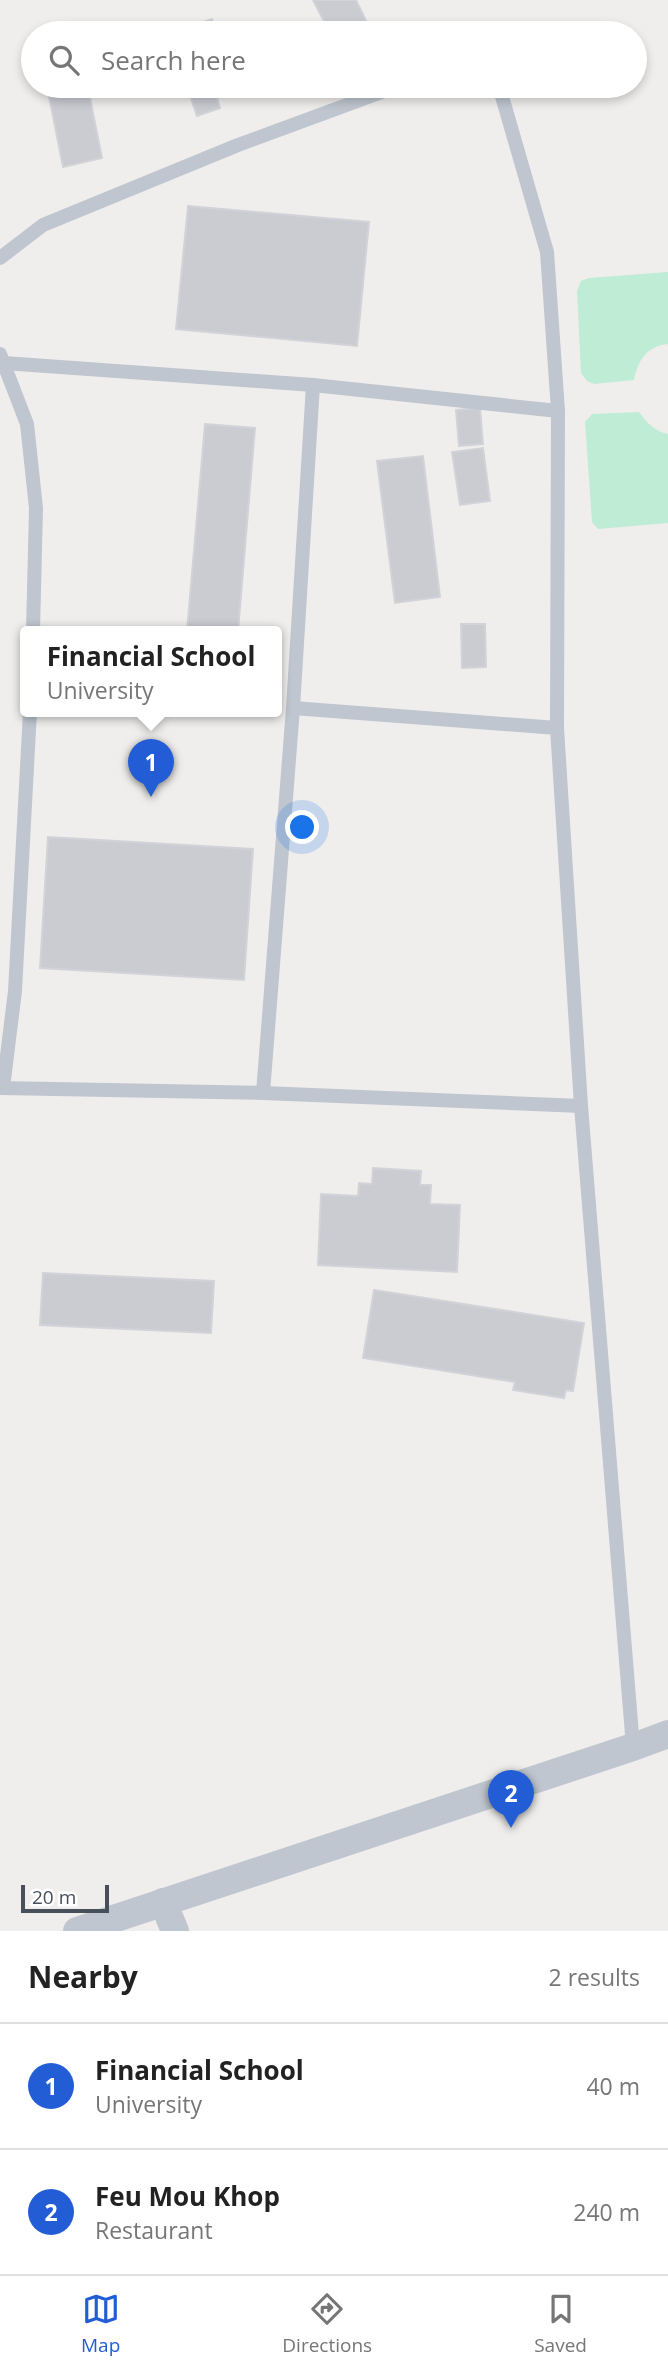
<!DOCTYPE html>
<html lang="en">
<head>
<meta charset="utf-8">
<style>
  :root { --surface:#fff; --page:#f6f6f6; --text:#222; --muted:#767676; --line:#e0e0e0; --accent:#235dd5 }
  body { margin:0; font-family:"Open Sans",sans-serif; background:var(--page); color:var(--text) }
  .scale { position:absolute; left:21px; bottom:18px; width:88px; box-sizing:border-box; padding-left:7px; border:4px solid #474f5a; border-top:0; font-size:19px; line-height:24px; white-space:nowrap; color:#474f5a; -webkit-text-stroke:5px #fff; paint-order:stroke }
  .you { position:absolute; left:303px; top:828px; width:24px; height:24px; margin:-18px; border:5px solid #fff; border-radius:50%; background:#1a73e8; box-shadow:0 0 0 10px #1a73e833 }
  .badge { display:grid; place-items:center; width:46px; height:46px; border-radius:50%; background:var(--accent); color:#fff; font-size:23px; font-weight:700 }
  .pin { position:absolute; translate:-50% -58px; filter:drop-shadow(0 2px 4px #0008) }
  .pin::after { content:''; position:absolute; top:37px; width:24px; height:21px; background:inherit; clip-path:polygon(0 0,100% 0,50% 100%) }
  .popup { position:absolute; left:20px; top:626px; width:262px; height:91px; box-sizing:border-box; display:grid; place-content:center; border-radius:7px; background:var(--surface); filter:drop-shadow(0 2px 5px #0005); font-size:23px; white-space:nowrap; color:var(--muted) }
  .popup b { font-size:26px; color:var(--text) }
  .popup::after { content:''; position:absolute; left:50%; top:100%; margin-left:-14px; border:14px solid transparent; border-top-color:var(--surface) }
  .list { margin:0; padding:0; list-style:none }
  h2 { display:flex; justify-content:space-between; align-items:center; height:91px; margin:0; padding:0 28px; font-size:30px }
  h2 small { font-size:23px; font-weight:400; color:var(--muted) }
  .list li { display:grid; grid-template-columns:46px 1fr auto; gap:21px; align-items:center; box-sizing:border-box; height:126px; padding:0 28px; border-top:2px solid var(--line) }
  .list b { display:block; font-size:26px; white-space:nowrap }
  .list p { margin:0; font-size:23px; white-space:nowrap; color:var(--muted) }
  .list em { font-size:23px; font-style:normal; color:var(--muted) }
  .icon { flex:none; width:38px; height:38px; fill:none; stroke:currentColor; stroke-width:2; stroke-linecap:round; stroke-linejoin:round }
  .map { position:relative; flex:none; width:668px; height:1931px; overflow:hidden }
  .search { position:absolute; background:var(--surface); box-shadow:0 4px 10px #0003; left:21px; right:21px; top:21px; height:77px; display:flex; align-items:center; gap:18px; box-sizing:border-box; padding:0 24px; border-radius:38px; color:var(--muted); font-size:26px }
  .sheet { height:343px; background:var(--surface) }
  nav { display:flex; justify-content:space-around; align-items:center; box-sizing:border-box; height:98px; border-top:2px solid var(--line); background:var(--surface); font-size:19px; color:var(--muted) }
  nav a { display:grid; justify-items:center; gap:4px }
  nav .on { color:var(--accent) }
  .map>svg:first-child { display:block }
</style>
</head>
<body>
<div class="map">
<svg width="668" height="1931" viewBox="0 0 668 1931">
  <rect width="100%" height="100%" fill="#f0eeed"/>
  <g fill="#beecd4">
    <path d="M 668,272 L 668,344 C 647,346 638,360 634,380 L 594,384 L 587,381 L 581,373 L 577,291 L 581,281 L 589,278 Z"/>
    <path d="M 639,412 C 647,423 654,431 668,434 L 668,523 L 598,529 L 592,522 L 585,422 L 592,414 Z"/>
  </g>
  <g fill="#caccd2" stroke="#d2d3d9" stroke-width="2">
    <path d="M 313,0 L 356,0 L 372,33 L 330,33 Z"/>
    <path d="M 212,19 L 216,33 L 170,33 Z"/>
    <path d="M 187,86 L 233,86 L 235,92 L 217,98 L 220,108 L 197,116 Z"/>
    <path d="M 88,88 L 102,158 L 63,167 L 49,96 Z"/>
    <path d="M 188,206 L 369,222 L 357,346 L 176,329 Z"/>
    <path d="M 480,408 L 483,444 L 459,446 L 456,410 Z"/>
    <path d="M 205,424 L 255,428 L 238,631 L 187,631 Z"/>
    <path d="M 483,448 L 490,501 L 460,505 L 452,452 Z"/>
    <path d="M 423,456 L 440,597 L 395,603 L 377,461 Z"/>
    <path d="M 461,624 L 485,624 L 486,667 L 462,668 Z"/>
    <path d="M 48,837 L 253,849 L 244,980 L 40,968 Z"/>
    <path d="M 373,1168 L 421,1171 L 420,1185 L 431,1185 L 430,1204 L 460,1205 L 457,1272 L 318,1265 L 321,1194 L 358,1196 L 359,1183 L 372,1184 Z"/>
    <path d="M 43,1273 L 214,1281 L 211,1333 L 40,1325 Z"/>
    <path d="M 374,1290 L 584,1323 L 573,1391 L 566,1390 L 564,1398 L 513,1390 L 515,1382 L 363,1358 Z"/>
  </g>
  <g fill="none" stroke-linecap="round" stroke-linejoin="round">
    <g stroke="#bfc6cf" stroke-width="14">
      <path d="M 499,86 L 547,252 L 558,411 L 557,728"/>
      <path d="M 0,258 L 43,225 L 238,145 L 398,86"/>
      <path d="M 0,354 L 27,424 L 36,508 L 33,631"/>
      <path d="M 4,363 L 313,385 L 558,411"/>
      <path d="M 293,708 L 557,728 L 581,1106 L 633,1747"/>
      <path d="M 0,1088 L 263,1093 L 293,708 L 313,385"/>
      <path d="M 3,1088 L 15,991 L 30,711"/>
      <path d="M 263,1093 L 581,1106"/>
    </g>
    <g stroke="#bfc6cf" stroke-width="28">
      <path d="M 163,1902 L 175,1931"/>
      <path d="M 77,1931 L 633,1747 L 668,1734"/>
    </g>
  </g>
</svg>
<div class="scale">20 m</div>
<div class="you"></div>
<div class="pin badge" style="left:151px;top:797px">1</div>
<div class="popup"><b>Financial School</b>University</div>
<div class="pin badge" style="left:511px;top:1828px">2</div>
<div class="search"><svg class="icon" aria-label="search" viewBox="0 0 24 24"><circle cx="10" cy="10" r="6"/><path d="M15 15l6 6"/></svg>Search here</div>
</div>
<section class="sheet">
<h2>Nearby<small>2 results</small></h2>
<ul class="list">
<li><span class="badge">1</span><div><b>Financial School</b><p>University</p></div><em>40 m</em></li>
<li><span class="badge">2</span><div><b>Feu Mou Khop</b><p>Restaurant</p></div><em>240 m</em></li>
</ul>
</section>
<nav>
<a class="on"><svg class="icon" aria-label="map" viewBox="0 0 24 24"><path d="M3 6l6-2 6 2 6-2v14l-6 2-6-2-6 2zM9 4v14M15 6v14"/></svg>Map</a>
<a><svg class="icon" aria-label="directions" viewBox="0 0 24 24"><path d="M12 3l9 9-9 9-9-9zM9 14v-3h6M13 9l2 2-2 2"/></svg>Directions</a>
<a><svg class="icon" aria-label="saved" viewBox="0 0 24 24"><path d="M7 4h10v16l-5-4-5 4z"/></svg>Saved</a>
</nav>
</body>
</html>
